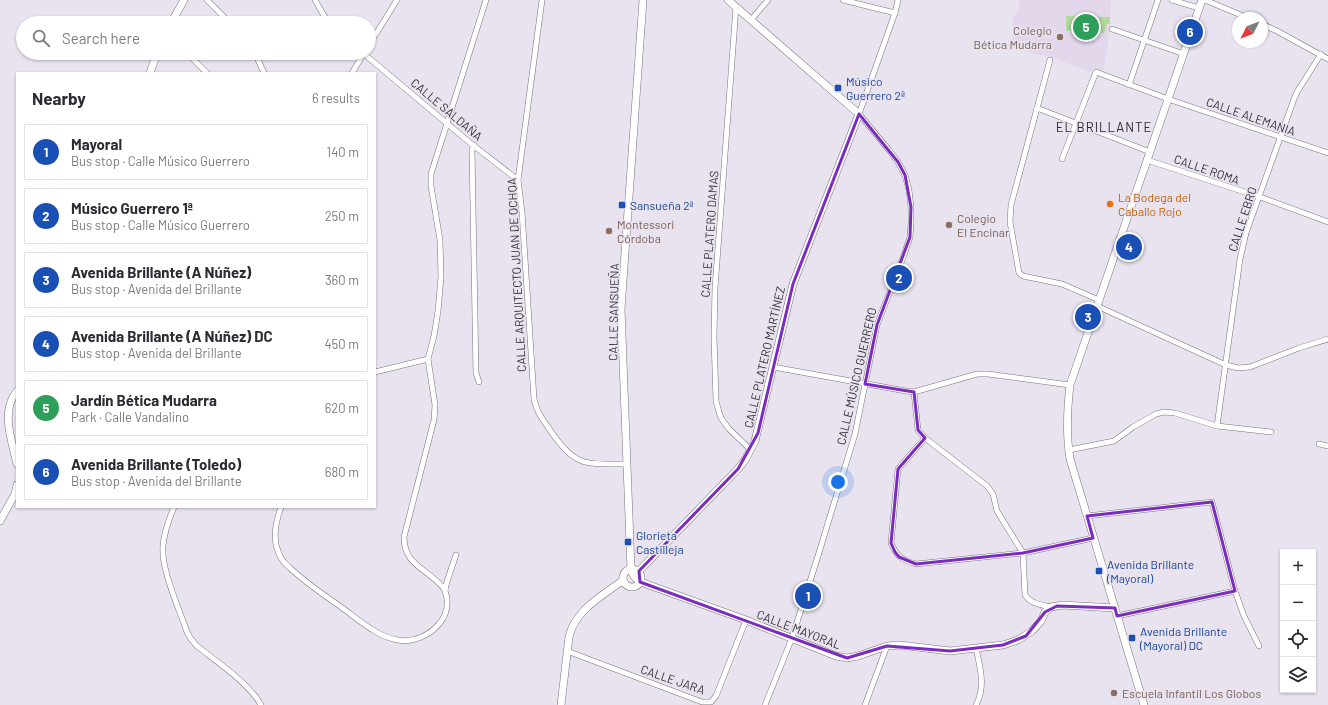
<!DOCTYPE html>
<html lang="en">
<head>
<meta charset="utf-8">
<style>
  :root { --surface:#fff; --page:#f2f2f3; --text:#2b2b33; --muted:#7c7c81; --line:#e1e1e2; --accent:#7c3aed }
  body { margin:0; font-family:Barlow,sans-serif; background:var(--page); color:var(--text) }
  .controls { position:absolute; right:12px; bottom:12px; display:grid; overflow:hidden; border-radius:0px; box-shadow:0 1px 3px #0004 }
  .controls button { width:36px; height:36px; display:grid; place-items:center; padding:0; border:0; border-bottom:1px solid var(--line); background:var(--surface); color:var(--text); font:20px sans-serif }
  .compass { position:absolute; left:1232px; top:12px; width:36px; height:36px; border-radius:50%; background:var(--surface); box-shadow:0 1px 3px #0004; rotate:228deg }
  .you { position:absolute; left:838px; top:482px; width:14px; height:14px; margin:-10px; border:3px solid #fff; border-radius:50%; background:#1a73e8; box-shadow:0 0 0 6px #1a73e833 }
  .badge { display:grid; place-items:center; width:26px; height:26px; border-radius:50%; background:var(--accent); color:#fff; font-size:13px; font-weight:700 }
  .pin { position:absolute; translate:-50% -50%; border:2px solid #fff; box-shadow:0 1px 4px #0006 }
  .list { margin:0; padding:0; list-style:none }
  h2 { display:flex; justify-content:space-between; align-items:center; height:52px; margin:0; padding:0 16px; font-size:17px }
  h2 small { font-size:13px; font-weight:400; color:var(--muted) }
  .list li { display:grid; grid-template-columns:26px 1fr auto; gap:12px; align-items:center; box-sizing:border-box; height:56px; margin:0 8px 8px; padding:0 8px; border:1px solid var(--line); border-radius:0px }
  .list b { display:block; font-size:15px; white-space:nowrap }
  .list p { margin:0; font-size:13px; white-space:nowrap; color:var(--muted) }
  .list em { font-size:13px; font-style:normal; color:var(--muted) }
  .icon { flex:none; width:22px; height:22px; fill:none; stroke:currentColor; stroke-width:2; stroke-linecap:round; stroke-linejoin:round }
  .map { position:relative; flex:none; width:1328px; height:705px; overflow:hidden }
  .search { position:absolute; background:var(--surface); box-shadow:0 1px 3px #0004; left:16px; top:16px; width:360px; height:44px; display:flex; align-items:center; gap:10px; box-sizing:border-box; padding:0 14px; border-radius:22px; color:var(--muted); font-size:15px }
  .panel { position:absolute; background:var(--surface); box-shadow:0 1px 3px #0004; left:16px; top:72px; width:360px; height:436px; border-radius:0px }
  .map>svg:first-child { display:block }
</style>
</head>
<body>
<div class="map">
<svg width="1328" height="705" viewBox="0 0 1328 705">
  <rect width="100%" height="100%" fill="#e9e3ef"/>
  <path fill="#e3d7eb" d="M 1020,0 L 1111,0 L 1107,53 L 1103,71 L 1093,68 L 1092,73 L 1048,56 L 1030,53 L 1029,41 L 1012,41 L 1013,17 L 1018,12 Z"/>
  <path fill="#b2da9a" d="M 1066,16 L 1110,17 L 1110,24 L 1107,24 L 1104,34 L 1100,32 L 1091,32 L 1090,34 L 1078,34 L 1078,30 L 1066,31 Z"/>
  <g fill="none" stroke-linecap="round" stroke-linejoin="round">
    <defs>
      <g id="street">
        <path d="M 207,0 L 230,23"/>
        <path d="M 315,0 L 326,19 L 330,23"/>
        <path d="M 542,0 L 518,180 L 522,212 L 534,399 C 536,411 543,420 550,430 C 575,467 584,464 627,464"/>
        <path d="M 843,0 L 895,13"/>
        <path d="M 1172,0 L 1199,8"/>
        <path d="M 1205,0 L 1248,18"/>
        <path d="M 736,7 L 715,288 L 714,337 L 716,401 L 719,412 L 721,418 L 729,429 L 751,450"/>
        <path d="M 751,20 L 768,0"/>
        <path d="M 1262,24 L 1277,31 L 1328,59"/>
        <path d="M 1112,29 L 1184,54"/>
        <path d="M 369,45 L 397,0"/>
        <path d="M 187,53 L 207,73"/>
        <path d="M 255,53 L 264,73"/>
        <path d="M 363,53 L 469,142 L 518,180"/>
        <path d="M 1050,60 L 1011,205 L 1010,222 L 1019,273 L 1023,276 L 1062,284 L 1099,300"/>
        <path d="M 352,73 L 364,53"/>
        <path d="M 1129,85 L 1158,0"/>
        <path d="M 1037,108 L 1150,152"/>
        <path d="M 474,145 L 472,150 L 476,373 L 479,382"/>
        <path d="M 1062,159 L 1096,72 L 1168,99 L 1328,153"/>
        <path d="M 1147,160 L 1260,197 L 1328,222"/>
        <path d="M 1097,306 L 1226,365 L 1238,368 L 1250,367 L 1299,348 L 1328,339"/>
        <path d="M 773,367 L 906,391 L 914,392 L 977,374 L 988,374 L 1070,385"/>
        <path d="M 375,372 L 428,359"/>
        <path d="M 914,392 L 918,430 L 925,438 L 987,486 L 993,494 L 997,511 L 1023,553 L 1025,595 C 1031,604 1042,605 1051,607"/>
        <path d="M 1217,426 L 1240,259 L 1246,233 L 1294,99 L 1297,92 L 1321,54"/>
        <path d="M 925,438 L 898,469 L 891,543 C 897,557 902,560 916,564 L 1023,553 L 1093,538"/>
        <path d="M 1319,444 L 1328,446"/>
        <path d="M 1069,450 L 1114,441 L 1133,427 L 1156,414 L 1164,412 L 1175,413 L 1217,426 L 1271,432"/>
        <path d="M 174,507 C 169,519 164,532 163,546 C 161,570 179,608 187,632 L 191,639 L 197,646 C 217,662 249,683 261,705"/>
        <path d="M 281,507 C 276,521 272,537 278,551 C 280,558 285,564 290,568 C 306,583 324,595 341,607 C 358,619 377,637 398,640 C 413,643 430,635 439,624 C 445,617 448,608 447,599 C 447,596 445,593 445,590 C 446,583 453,564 456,555"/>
        <path d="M 1087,516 L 1212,502 L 1235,591 L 1244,616 L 1259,646"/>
        <path d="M 445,590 C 430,569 404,567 404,537 L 434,420 L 435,405 L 428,359 L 434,336 L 438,311 L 441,277 L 440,240 L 431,186 L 431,174 L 486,0"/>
        <path d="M 1117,616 L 1235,591"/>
        <path d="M 567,651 L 702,702 L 711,702 L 716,696 L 746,620"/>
        <path d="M 765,705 L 792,638 L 818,556 L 855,434 L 877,325 L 904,255 L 910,237 L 911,223 L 911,207 L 909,190 L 905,175 L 898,162 L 889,150 L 859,114 L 895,13 L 898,0"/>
        <path d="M 865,705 L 887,646"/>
        <path d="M 976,705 C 986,687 980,667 976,648"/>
      </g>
      <g id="secondary">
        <path d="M 643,0 L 621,309 L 631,569 C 633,578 638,581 646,584 L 746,620 L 836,656 L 847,658 L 858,656 L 887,646 L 900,645 L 950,651 L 1003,645 L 1018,640 L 1032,631 L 1041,621 L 1045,612 L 1051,607 L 1063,605 L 1115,608"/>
        <path d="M 171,23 L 184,0"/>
        <path d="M 150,73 L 157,53"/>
        <path d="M 17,391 C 0,411 12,441 17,464"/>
        <path d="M 0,521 L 15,494 L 17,485"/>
        <circle cx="632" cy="578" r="9"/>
        <path d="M 639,571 L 738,469 L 745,460 L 755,441 L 793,284 L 859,114 L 728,0"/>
        <path d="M 561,705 L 569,637 C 575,610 602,596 622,581"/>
        <path d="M 1144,705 L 1070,459 C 1066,434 1067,410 1070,385 L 1202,0"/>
      </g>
    </defs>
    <use href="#street" stroke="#78727d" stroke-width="6"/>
    <use href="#secondary" stroke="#78727d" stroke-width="8"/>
    <use href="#street" stroke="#fff" stroke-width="5"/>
    <use href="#secondary" stroke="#fff" stroke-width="7"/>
  </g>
  <path fill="none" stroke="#7b2cbf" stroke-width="3" stroke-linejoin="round" d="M 859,114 L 898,162 L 905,175 L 911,207 L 910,237 L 877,325 L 865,384 L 914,392 L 918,430 L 925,438 L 898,469 L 891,543 L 895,552 L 899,557 L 916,564 L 1023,553 L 1093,538 L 1087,516 L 1212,502 L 1235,591 L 1117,616 L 1115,608 L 1057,606 L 1045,612 L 1026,636 L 1003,645 L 950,651 L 887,646 L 847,658 L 640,582 L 639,571 L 738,469 L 758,433 L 793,284 Z"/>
  <g fill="#8d6e63" stroke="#e9e3ef" stroke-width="1.5">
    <circle cx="1060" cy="37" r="4"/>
    <circle cx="949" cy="225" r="4"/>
    <circle cx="609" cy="231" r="4"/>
    <circle cx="1114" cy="693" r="4"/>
  </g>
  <g fill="#1a4fb4" stroke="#e9e3ef" stroke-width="1.5">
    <rect x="834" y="84" width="8" height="8" rx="2"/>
    <rect x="618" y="201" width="8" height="8" rx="2"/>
    <rect x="624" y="538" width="8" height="8" rx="2"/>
    <rect x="1095" y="567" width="8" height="8" rx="2"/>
    <rect x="1128" y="634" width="8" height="8" rx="2"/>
  </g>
  <circle fill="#e8710a" stroke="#e9e3ef" stroke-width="1.5" cx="1110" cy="204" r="4"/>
  <g text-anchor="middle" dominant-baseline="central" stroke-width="3" stroke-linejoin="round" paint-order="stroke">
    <g font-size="12" fill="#785e54" stroke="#e9e3ef" text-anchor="start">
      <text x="1052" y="30" text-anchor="end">Colegio<tspan x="1052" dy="14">Bética Mudarra</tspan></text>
      <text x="957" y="218">Colegio<tspan x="957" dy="14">El Encinar</tspan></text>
      <text x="617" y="224">Montessori<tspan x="617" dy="14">Córdoba</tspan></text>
      <text x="1122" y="693">Escuela Infantil Los Globos</text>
    </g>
    <g font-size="12" fill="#164399" stroke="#e9e3ef" text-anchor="start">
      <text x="846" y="81">Músico<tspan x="846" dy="14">Guerrero 2ª</tspan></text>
      <text x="630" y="205">Sansueña 2ª</text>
      <text x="636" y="535">Glorieta<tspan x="636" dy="14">Castilleja</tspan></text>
      <text x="1107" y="564">Avenida Brillante<tspan x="1107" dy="14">(Mayoral)</tspan></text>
      <text x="1140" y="631">Avenida Brillante<tspan x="1140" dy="14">(Mayoral) DC</tspan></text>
    </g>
    <g font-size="12" fill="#353338" stroke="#e9e3ef">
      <text transform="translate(447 109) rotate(40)">CALLE SALDAÑA</text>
      <text transform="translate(1251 116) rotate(19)">CALLE ALEMANIA</text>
      <text transform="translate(1207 169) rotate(19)">CALLE ROMA</text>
      <text transform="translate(1242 219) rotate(-72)">CALLE EBRO</text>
      <text transform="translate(709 234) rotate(-86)">CALLE PLATERO DAMAS</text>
      <text transform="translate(516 275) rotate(-93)">CALLE ARQUITECTO JUAN DE OCHOA</text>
      <text transform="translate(613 312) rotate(-89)">CALLE SANSUEÑA</text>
      <text transform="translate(764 357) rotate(-77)">CALLE PLATERO MARTÍNEZ</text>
      <text transform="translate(856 376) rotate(-77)">CALLE MÚSICO GUERRERO</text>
      <text transform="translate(799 629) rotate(21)">CALLE MAYORAL</text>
      <text transform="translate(673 679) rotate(19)">CALLE JARA</text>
    </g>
    <g font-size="12" fill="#c56008" stroke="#e9e3ef" text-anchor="start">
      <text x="1118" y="197">La Bodega del<tspan x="1118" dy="14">Caballo Rojo</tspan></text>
    </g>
    <g font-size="13" letter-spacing="1" fill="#2c2730" stroke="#e9e3ef">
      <text x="1104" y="127">EL BRILLANTE</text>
    </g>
  </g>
</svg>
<div class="controls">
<button>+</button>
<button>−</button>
<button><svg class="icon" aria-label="locate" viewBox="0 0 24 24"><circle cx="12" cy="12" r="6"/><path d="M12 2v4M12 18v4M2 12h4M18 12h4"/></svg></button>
<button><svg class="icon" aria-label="layers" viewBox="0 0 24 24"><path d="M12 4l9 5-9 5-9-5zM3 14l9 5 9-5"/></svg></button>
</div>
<svg class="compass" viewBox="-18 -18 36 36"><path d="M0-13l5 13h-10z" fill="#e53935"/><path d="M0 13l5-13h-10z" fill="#7c7c81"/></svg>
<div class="you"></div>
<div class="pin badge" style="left:808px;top:596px;background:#1a4fb4">1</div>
<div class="pin badge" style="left:899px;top:278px;background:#1a4fb4">2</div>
<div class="pin badge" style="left:1088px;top:317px;background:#1a4fb4">3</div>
<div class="pin badge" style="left:1129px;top:247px;background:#1a4fb4">4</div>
<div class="pin badge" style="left:1086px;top:27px;background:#2e9e5b">5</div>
<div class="pin badge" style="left:1190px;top:32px;background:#1a4fb4">6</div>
<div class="search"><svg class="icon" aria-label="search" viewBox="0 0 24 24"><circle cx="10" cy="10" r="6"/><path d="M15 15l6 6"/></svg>Search here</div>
<section class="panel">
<h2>Nearby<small>6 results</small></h2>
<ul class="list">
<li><span class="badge" style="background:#1a4fb4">1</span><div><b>Mayoral</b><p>Bus stop · Calle Músico Guerrero</p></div><em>140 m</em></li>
<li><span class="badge" style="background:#1a4fb4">2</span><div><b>Músico Guerrero 1ª</b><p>Bus stop · Calle Músico Guerrero</p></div><em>250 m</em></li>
<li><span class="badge" style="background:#1a4fb4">3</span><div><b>Avenida Brillante (A Núñez)</b><p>Bus stop · Avenida del Brillante</p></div><em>360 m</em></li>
<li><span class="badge" style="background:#1a4fb4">4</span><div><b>Avenida Brillante (A Núñez) DC</b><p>Bus stop · Avenida del Brillante</p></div><em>450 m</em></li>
<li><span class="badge" style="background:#2e9e5b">5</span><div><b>Jardín Bética Mudarra</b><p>Park · Calle Vandalino</p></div><em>620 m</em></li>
<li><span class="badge" style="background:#1a4fb4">6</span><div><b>Avenida Brillante (Toledo)</b><p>Bus stop · Avenida del Brillante</p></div><em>680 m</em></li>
</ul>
</section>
</div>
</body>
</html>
